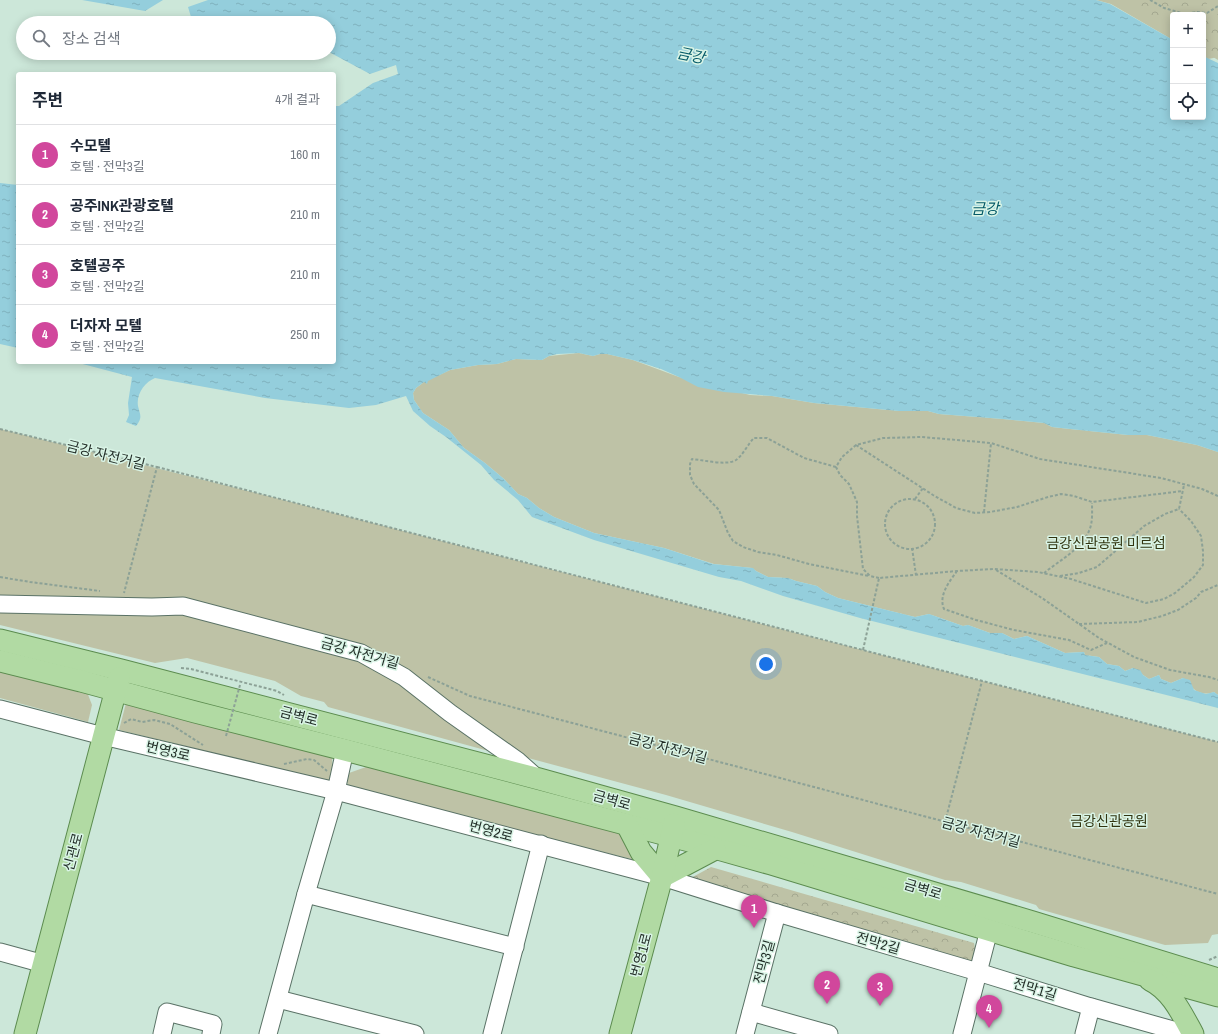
<!DOCTYPE html>
<html lang="ko">
<head>
<meta charset="utf-8">
<style>
  :root { --surface:#fff; --page:#f2f2f3; --text:#1f2937; --muted:#747a83; --line:#e0e1e3; --accent:#0b8043 }
  body { margin:0; font-family:"Archivo Narrow","Noto Sans KR",sans-serif; background:var(--page); color:var(--text) }
  .controls { position:absolute; right:12px; top:12px; display:grid; overflow:hidden; border-radius:4px; box-shadow:0 2px 10px #0003 }
  .controls button { width:36px; height:36px; display:grid; place-items:center; padding:0; border:0; border-bottom:1px solid var(--line); background:var(--surface); color:var(--text); font:20px sans-serif }
  .you { position:absolute; left:766px; top:664px; width:14px; height:14px; margin:-10px; border:3px solid #fff; border-radius:50%; background:#1a73e8; box-shadow:0 0 0 6px #1a73e833 }
  .badge { display:grid; place-items:center; width:26px; height:26px; border-radius:50%; background:var(--accent); color:#fff; font-size:13px; font-weight:700 }
  .pin { position:absolute; translate:-50% -33px; filter:drop-shadow(0 1px 2px #0008) }
  .pin::after { content:''; position:absolute; top:21px; width:14px; height:12px; background:inherit; clip-path:polygon(0 0,100% 0,50% 100%) }
  .list { margin:0; padding:0; list-style:none }
  h2 { display:flex; justify-content:space-between; align-items:center; height:52px; margin:0; padding:0 16px; font-size:17px }
  h2 small { font-size:13px; font-weight:400; color:var(--muted) }
  .list li { display:grid; grid-template-columns:26px 1fr auto; gap:12px; align-items:center; box-sizing:border-box; height:60px; padding:0 16px; border-top:1px solid var(--line) }
  .list b { display:block; font-size:15px; white-space:nowrap }
  .list p { margin:0; font-size:13px; white-space:nowrap; color:var(--muted) }
  .list em { font-size:13px; font-style:normal; color:var(--muted) }
  .icon { flex:none; width:22px; height:22px; fill:none; stroke:currentColor; stroke-width:2; stroke-linecap:round; stroke-linejoin:round }
  .map { position:relative; flex:none; width:1218px; height:1034px; overflow:hidden }
  .search { position:absolute; background:var(--surface); box-shadow:0 2px 10px #0003; left:16px; top:16px; width:320px; height:44px; display:flex; align-items:center; gap:10px; box-sizing:border-box; padding:0 14px; border-radius:22px; color:var(--muted); font-size:15px }
  .panel { position:absolute; background:var(--surface); box-shadow:0 2px 10px #0003; left:16px; top:72px; width:320px; height:292px; border-radius:4px }
  .map>svg:first-child { display:block }
</style>
</head>
<body>
<div class="map">
<svg width="1218" height="1034" viewBox="0 0 1218 1034">
  <defs>
    <pattern id="forest-crowns" width="20" height="18" patternUnits="userSpaceOnUse"><rect width="20" height="18" fill="#bec2a6"/><path d="M2 6a3 3 0 1 1 6 0M12 15a3 3 0 1 1 6 0" fill="none" stroke="#a3a78f"/></pattern>
    <pattern id="water-ripples" width="26" height="14" patternUnits="userSpaceOnUse"><rect width="26" height="14" fill="#94cedc"/><path d="M2 4q2-2 4 0t4 0M15 11q2-2 4 0t4 0" fill="none" stroke="#7fb1bd"/></pattern>
  </defs>
  <rect width="100%" height="100%" fill="#cce7d9"/>
  <g fill="#bec2a6">
    <path d="M 1096,0 L 1218,0 L 1218,57 L 1208,59 L 1203,56 L 1203,15 L 1173,15 L 1173,40 L 1111,4 Z"/>
    <path d="M 579,353 L 593,356 L 600,354 L 607,354 L 633,360 L 679,377 L 750,395 L 772,396 L 814,403 L 899,411 L 928,411 L 939,414 L 1003,419 L 1044,423 L 1052,427 L 1070,429 L 1128,435 L 1147,435 L 1197,445 L 1218,452 L 1218,695 L 1214,692 C 1199,697 1193,689 1183,678 L 1171,683 L 1161,679 L 1159,675 L 1149,679 L 1133,668 L 1125,671 L 1119,666 L 1107,664 L 1099,657 L 1085,655 L 1084,652 L 1065,653 L 1027,636 L 1014,639 L 1002,633 L 990,633 L 968,625 L 963,626 L 929,614 L 915,617 L 838,598 L 825,592 L 817,586 L 796,581 L 788,578 L 768,577 L 756,571 L 752,568 L 714,564 L 664,548 L 594,533 L 554,517 L 539,508 L 527,498 L 518,494 L 504,479 L 485,463 L 464,448 L 449,430 L 423,413 L 414,400 L 413,393 L 416,388 L 424,382 L 450,370 L 478,365 L 497,364 L 516,359 L 542,360 L 549,356 Z"/>
    <path d="M 0,429 L 268,496 L 1218,742 L 1218,934 L 1212,935 L 1208,943 L 1165,945 L 1039,909 L 1036,905 L 961,882 L 945,880 L 792,832 L 666,795 L 517,755 L 485,750 L 328,707 L 324,702 L 301,696 L 275,681 L 187,658 L 155,663 L 0,625 Z"/>
    <path d="M 0,670 L 87,692 L 92,705 L 88,722 L 0,698 Z"/>
    <path d="M 126,703 L 332,753 L 333,782 L 119,730 Z"/>
    <path d="M 366,767 L 625,832 L 635,860 L 349,789 L 347,782 L 349,773 Z"/>
  </g>
  <g fill="url(#forest-crowns)">
    <path d="M 1132,0 L 1218,0 L 1218,2 L 1210,1 L 1205,5 L 1203,9 L 1198,10 L 1198,15 L 1173,15 L 1173,18 L 1168,14 L 1165,19 L 1159,21 L 1145,12 Z"/>
    <path d="M 1218,14 L 1218,60 L 1203,51 L 1203,17 L 1206,19 Z"/>
    <path d="M 711,867 L 974,943 L 977,958 L 966,964 L 691,878 Z"/>
  </g>
  <g fill="url(#water-ripples)">
    <path d="M 82,0 L 163,0 L 145,11 Z"/>
    <path d="M 208,0 L 1096,0 L 1110,4 L 1173,40 L 1173,117 L 1203,117 L 1203,56 L 1218,63 L 1218,452 L 1197,445 L 1147,435 L 1128,435 L 1070,429 L 1052,427 L 1044,423 L 1003,419 L 939,414 L 928,411 L 899,411 L 814,403 L 772,396 L 724,392 L 698,387 L 679,377 L 661,369 L 633,360 L 607,354 L 600,354 L 593,356 L 579,353 L 557,354 L 549,356 L 542,360 L 516,359 L 497,364 L 478,365 L 450,370 L 428,381 L 427,384 L 424,382 L 416,388 L 413,393 L 414,400 L 423,413 L 449,430 L 464,448 L 485,463 L 504,479 L 518,494 L 527,498 L 539,508 L 554,517 L 594,533 L 664,548 L 713,564 L 753,568 L 756,571 L 768,577 L 788,578 L 796,581 L 817,586 L 825,592 L 838,598 L 915,617 L 929,614 L 963,626 L 968,625 L 990,633 L 1002,633 L 1014,639 L 1027,636 L 1065,653 L 1084,652 L 1085,655 L 1099,657 L 1107,664 L 1119,666 L 1125,671 L 1133,668 L 1140,670 L 1143,675 L 1149,679 L 1159,675 L 1161,679 L 1171,683 L 1183,678 L 1190,680 L 1194,690 L 1206,694 L 1214,692 L 1218,695 L 1218,708 L 860,618 L 783,596 L 741,581 L 719,577 L 594,540 L 532,517 L 518,500 L 494,480 L 481,465 L 446,437 L 430,426 L 413,411 L 406,396 L 376,405 L 349,408 L 265,398 L 155,378 C 145,382 136,394 138,406 C 140,415 143,417 136,426 L 126,422 L 129,415 L 128,403 L 132,377 L 75,362 L 334,362 L 334,106 L 339,106 L 373,83 L 398,74 L 396,65 L 370,74 L 329,52 L 329,23 L 231,23 L 191,17 L 188,7 Z"/>
    <path d="M 0,183 L 18,185 L 18,348 L 0,344 Z"/>
  </g>
  <g fill="none" stroke-linecap="round" stroke-linejoin="round">
    <defs>
      <g id="minor">
        <path d="M 0,604 L 152,607 L 183,606 L 361,653 L 404,677 L 450,713 L 518,761 L 537,778"/>
        <path d="M 0,709 L 103,736 L 336,791 L 662,877 L 777,913 L 978,972 L 1091,1007 L 1187,1034"/>
        <path d="M 306,894 L 515,947"/>
        <path d="M 0,952 L 44,964"/>
        <path d="M 278,999 L 415,1034"/>
        <path d="M 751,1012 L 829,1034"/>
        <path d="M 162,1034 L 167,1012 L 213,1024 L 211,1034"/>
        <path d="M 268,1034 L 306,894 L 336,791 L 345,750"/>
        <path d="M 492,1034 L 541,844"/>
        <path d="M 745,1034 L 777,913"/>
        <path d="M 962,1034 L 989,930"/>
        <path d="M 1084,1034 L 1091,1007"/>
      </g>
      <g id="major">
        <path d="M 0,640 L 121,670 L 539,779 L 676,817 L 1033,922 L 1218,979"/>
        <path d="M 0,661 L 81,681 L 195,712 L 345,750 L 693,842 L 771,864 L 1074,956 L 1218,996"/>
        <path d="M 627,825 L 641,852 L 662,877 L 715,849"/>
        <path d="M 1150,980 C 1171,990 1182,1014 1193,1034"/>
        <path d="M 25,1034 L 119,678"/>
        <path d="M 620,1034 L 662,877 L 674,824"/>
      </g>
    </defs>
    <use href="#minor" stroke="#5a7266" stroke-width="19"/>
    <use href="#major" stroke="#5c8c4f" stroke-width="23"/>
    <g stroke="#8ca196" stroke-width="2" stroke-dasharray="3 2" stroke-linecap="butt">
      <path d="M 1150,0 L 1164,8 L 1185,14 L 1197,12 L 1207,13 L 1218,6"/>
      <path d="M 0,429 L 157,467 L 124,593"/>
      <path d="M 856,445 L 933,495 L 956,508 L 975,513 L 990,512 L 1017,507 L 1048,497 L 1061,494 L 1074,496 L 1092,502 L 1183,491"/>
      <path d="M 157,467 L 1218,742"/>
      <path d="M 836,467 L 804,458 L 767,438 L 754,438 C 748,444 743,455 736,460 C 727,466 703,460 692,459 L 690,464 L 690,475 L 694,484 L 719,510 L 728,533 L 733,541 L 743,547 L 758,552 L 777,555 L 809,564 L 869,576"/>
      <path d="M 915,499 L 923,488"/>
      <circle cx="910" cy="524" r="25"/>
      <path d="M 984,512 L 991,443"/>
      <path d="M 912,548 L 916,575"/>
      <path d="M 996,570 L 1042,598 L 1099,638 L 1134,657 L 1170,670 L 1209,677 L 1218,680"/>
      <path d="M 957,571 C 950,581 938,595 944,609 L 976,620 L 1014,630 L 1069,640 L 1091,650 L 1107,643"/>
      <path d="M 1044,573 C 1059,561 1081,549 1089,531 C 1093,522 1092,512 1092,503"/>
      <path d="M 1060,576 L 1079,573 L 1097,567 L 1144,526 L 1165,514 L 1179,509 L 1184,485"/>
      <path d="M 0,577 L 30,582 L 100,591"/>
      <path d="M 879,578 L 870,576 L 863,569 L 857,516 L 857,502 L 849,484 L 840,475 L 836,467 L 842,457 L 856,445 L 883,438 L 922,437 L 991,443 L 1040,459 L 1161,478 L 1202,489 L 1218,496"/>
      <path d="M 1079,624 L 1138,622 L 1162,616 L 1178,610 L 1196,598 L 1201,592 L 1218,585"/>
      <path d="M 863,650 L 879,578 L 957,571 L 994,569 L 1038,572 L 1071,579 L 1146,603 L 1164,599 L 1175,593 L 1194,577 L 1203,565 L 1203,551 L 1201,536 L 1191,521 L 1179,509"/>
      <path d="M 181,668 L 191,669 L 277,691 L 284,695"/>
      <path d="M 428,677 L 470,696 L 493,702 L 1218,894"/>
      <path d="M 124,723 L 131,719 L 142,722 L 154,720 L 170,724 L 203,745"/>
      <path d="M 284,764 L 307,759 L 314,760 L 327,771"/>
      <path d="M 945,822 L 982,681"/>
      <path d="M 1209,960 L 1218,956"/>
    </g>
    <use href="#minor" stroke="#fff" stroke-width="17"/>
    <use href="#major" stroke="#b1daa3" stroke-width="21"/>
    <path stroke="#8ca196" stroke-width="2" stroke-dasharray="3 2" stroke-linecap="butt" d="M 226,736 L 240,685"/>
  </g>
  <g text-anchor="middle" dominant-baseline="central" stroke-width="3" stroke-linejoin="round" paint-order="stroke">
    <g font-size="14" fill="#1f2a24" stroke="#d9f4e6">
      <text transform="translate(106 455) rotate(14)">금강 자전거길</text>
      <text transform="translate(360 653) rotate(16)">금강 자전거길</text>
      <text transform="translate(299 716) rotate(15)">금벽로</text>
      <text transform="translate(668 748) rotate(15)">금강 자전거길</text>
      <text transform="translate(168 751) rotate(13)">번영3로</text>
      <text transform="translate(612 800) rotate(16)">금벽로</text>
      <text transform="translate(491 831) rotate(15)">번영2로</text>
      <text transform="translate(981 832) rotate(15)">금강 자전거길</text>
      <text transform="translate(73 852) rotate(-75)">신관로</text>
      <text transform="translate(923 889) rotate(17)">금벽로</text>
      <text transform="translate(878 943) rotate(16)">전막2길</text>
      <text transform="translate(641 955) rotate(-75)">번영1로</text>
      <text transform="translate(764 962) rotate(-75)">전막3길</text>
      <text transform="translate(1035 989) rotate(17)">전막1길</text>
    </g>
    <g font-size="14" fill="#313410" stroke="#d9f4e6">
      <text x="1106" y="543">금강신관공원 미르섬</text>
      <text x="1109" y="821">금강신관공원</text>
    </g>
    <g font-size="15" font-style="italic" fill="#045a68" stroke="#d9f4e6">
      <text transform="translate(691 55) rotate(12)">금강</text>
      <text x="985" y="208">금강</text>
    </g>
  </g>
</svg>
<div class="controls">
<button>+</button>
<button>−</button>
<button><svg class="icon" aria-label="locate" viewBox="0 0 24 24"><circle cx="12" cy="12" r="6"/><path d="M12 2v4M12 18v4M2 12h4M18 12h4"/></svg></button>
</div>
<div class="you"></div>
<div class="pin badge" style="left:754px;top:928px;background:#d1479c">1</div>
<div class="pin badge" style="left:827px;top:1004px;background:#d1479c">2</div>
<div class="pin badge" style="left:880px;top:1006px;background:#d1479c">3</div>
<div class="pin badge" style="left:989px;top:1028px;background:#d1479c">4</div>
<div class="search"><svg class="icon" aria-label="search" viewBox="0 0 24 24"><circle cx="10" cy="10" r="6"/><path d="M15 15l6 6"/></svg>장소 검색</div>
<section class="panel">
<h2>주변<small>4개 결과</small></h2>
<ul class="list">
<li><span class="badge" style="background:#d1479c">1</span><div><b>수모텔</b><p>호텔 · 전막3길</p></div><em>160 m</em></li>
<li><span class="badge" style="background:#d1479c">2</span><div><b>공주INK관광호텔</b><p>호텔 · 전막2길</p></div><em>210 m</em></li>
<li><span class="badge" style="background:#d1479c">3</span><div><b>호텔공주</b><p>호텔 · 전막2길</p></div><em>210 m</em></li>
<li><span class="badge" style="background:#d1479c">4</span><div><b>더자자 모텔</b><p>호텔 · 전막2길</p></div><em>250 m</em></li>
</ul>
</section>
</div>
</body>
</html>
